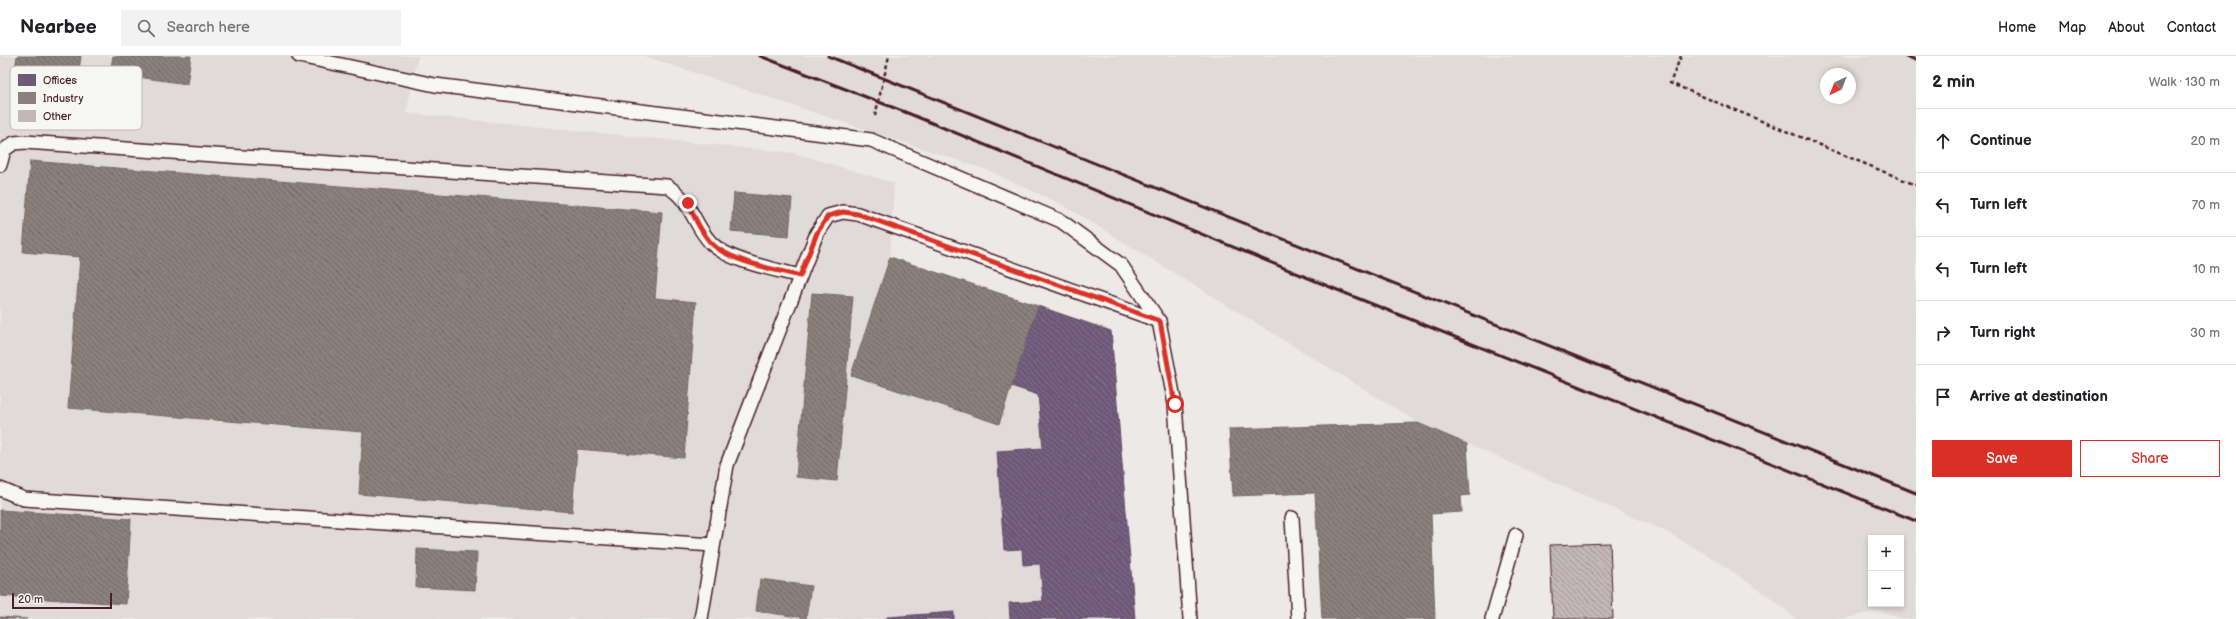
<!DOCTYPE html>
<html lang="en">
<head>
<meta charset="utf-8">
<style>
  :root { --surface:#fff; --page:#f2f2f2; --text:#202124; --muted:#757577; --line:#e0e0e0; --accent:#d93025 }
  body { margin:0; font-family:"Balsamiq Sans",sans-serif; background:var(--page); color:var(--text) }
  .controls { position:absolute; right:12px; bottom:12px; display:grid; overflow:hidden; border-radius:0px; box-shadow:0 2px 6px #0003 }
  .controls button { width:36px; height:36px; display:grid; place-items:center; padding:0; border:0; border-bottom:1px solid var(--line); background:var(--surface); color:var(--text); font:20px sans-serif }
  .compass { position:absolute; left:1820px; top:12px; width:36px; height:36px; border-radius:50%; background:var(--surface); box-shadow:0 2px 6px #0003; rotate:223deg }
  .scale { position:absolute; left:12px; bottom:10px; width:100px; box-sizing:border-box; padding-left:4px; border:2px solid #4a1f2b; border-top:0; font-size:11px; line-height:14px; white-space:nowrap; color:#4a1f2b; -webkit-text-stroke:3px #f6f6f2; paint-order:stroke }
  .stop { position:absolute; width:12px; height:12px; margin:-9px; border:3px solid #d93025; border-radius:50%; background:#fff }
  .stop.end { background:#d93025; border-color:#fff; box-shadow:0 1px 4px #0008 }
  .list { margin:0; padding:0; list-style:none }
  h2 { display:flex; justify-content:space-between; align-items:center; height:52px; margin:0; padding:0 16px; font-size:17px }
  h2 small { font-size:13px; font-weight:400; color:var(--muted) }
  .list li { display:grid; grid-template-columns:26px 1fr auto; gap:12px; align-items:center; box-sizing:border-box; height:64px; padding:0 16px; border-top:1px solid var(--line) }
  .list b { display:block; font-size:15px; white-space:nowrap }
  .list em { font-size:13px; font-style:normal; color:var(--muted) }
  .actions { display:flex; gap:8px; padding:12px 16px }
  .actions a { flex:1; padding:9px 0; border:1px solid var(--accent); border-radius:0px; text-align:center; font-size:14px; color:var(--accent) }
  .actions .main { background:var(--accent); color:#fff }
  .icon { flex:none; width:22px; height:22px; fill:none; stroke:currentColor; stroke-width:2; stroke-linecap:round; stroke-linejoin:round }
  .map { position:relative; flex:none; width:1916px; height:563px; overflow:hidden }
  header { display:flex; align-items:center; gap:24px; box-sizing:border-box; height:56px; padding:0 20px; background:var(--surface); border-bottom:1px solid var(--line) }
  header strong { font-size:19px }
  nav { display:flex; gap:22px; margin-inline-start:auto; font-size:14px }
  .search { width:280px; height:36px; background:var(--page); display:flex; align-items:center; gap:10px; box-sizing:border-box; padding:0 14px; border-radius:0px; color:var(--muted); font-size:15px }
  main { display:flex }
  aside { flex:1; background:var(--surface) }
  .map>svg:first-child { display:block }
</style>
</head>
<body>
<header>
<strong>Nearbee</strong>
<div class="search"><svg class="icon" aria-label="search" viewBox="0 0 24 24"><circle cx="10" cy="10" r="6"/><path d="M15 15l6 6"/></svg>Search here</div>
<nav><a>Home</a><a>Map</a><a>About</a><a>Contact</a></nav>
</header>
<main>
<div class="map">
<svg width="1916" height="563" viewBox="0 0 1916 563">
  <defs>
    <pattern id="offices-back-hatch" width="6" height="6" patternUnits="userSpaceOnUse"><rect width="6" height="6" fill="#6d597a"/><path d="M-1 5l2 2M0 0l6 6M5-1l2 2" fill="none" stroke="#84728b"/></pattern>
    <pattern id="industry-back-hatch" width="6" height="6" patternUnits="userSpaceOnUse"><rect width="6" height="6" fill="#8a817c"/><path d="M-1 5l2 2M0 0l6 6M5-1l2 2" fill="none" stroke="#736966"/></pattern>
    <pattern id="building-back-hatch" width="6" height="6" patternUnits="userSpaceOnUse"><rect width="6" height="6" fill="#c4b7b7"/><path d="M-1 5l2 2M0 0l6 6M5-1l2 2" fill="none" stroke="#a19495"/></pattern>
  </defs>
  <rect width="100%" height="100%" fill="#ece9e6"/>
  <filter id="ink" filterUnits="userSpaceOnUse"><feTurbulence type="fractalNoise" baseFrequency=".025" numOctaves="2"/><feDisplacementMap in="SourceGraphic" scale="8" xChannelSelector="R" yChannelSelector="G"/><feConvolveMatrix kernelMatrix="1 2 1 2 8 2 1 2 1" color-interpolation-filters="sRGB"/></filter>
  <g filter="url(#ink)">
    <g fill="#e0dad8" fill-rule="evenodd">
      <path d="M 0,0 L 418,0 L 406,57 L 794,97 L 894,127 L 890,201 L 1111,275 L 1135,563 L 0,563 Z"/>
      <path d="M 644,0 L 1916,0 L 1916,563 L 1902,563 L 1878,554 L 1844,563 L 1796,563 L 1774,544 L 1711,501 L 1663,474 L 1418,366 L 1063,149 L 987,114 ZM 1826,18 L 1850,18 L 1850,42 L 1826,42 ZM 1871,482 L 1901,482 L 1901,548 L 1871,548 Z"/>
    </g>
    <g fill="url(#offices-back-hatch)" stroke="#624862">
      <path d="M 1038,250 L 1111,275 L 1135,563 L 1010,563 L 1009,547 L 1043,545 L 1040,508 L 1023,509 L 1022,493 L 1004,494 L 997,395 L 1043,392 L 1038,339 L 1011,330 Z"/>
      <path d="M 954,556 L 954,563 L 887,563 L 887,561 Z"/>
    </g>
    <g fill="url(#industry-back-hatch)" stroke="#776464">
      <path d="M 17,0 L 81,0 L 77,29 L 14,21 Z"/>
      <path d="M 113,0 L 191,0 L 187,28 L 110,17 Z"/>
      <path d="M 30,105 L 662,156 L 655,242 L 696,246 L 684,402 L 577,393 L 572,456 L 359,438 L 363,376 L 68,352 L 80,201 L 23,196 Z"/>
      <path d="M 734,137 L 792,142 L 789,180 L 731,175 Z"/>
      <path d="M 890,201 L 1038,250 L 999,368 L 851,319 Z"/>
      <path d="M 812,237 L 853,240 L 837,425 L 796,421 Z"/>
      <path d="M 1418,367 L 1467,388 L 1470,439 L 1461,440 L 1462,456 L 1431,458 L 1435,563 L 1322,563 L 1315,437 L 1233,440 L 1229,373 Z"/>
      <path d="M 0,454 L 131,463 L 126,548 L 0,540 Z"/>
      <path d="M 417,493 L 477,496 L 475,534 L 416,531 Z"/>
      <path d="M 760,523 L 811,530 L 806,562 L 756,555 Z"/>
      <path d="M 0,561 L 27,563 L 0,563 Z"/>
    </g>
    <path fill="url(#building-back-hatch)" stroke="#4a1f2b" d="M 1610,487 L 1613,563 L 1553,563 L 1550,489 Z"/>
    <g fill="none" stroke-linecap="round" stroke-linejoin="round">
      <defs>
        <g id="lane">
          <path d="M 299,0 L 435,29 L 871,84 L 1061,165 L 1121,209 L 1159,265 L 1175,348 L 1190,563"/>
          <path d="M 0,109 L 4,94 L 14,87 L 25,86 L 667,130 C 693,146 692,167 711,187 C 730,206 775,213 800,220"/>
          <path d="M 0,433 L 24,443 L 713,489"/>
          <path d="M 1292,462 L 1298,563"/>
          <path d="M 701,563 L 727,409 L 817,177 L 828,160 L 843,156 L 858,158 L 1159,265"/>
          <path d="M 1492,563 L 1516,479"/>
        </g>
      </defs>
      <use href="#lane" stroke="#4a1f2b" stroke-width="16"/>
      <g stroke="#4a1f2b" stroke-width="2.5" stroke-dasharray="4 3" stroke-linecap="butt">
        <path d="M 1681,0 L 1670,27 L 1916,129"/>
        <path d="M 875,60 L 889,0"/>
      </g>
      <use href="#lane" stroke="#f6f6f2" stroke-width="13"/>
      <g stroke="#4a1f2b" stroke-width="3">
        <path d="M 760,0 L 910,58 L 1352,240 L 1916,465"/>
        <path d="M 828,0 L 1916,437"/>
        <path d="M 1906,0 L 1916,4"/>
      </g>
    </g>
  </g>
  <g fill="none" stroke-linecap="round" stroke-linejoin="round" filter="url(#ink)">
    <path stroke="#d93025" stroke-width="5" d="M 688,147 C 694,161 701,176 711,187 C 730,206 775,213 800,220 L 817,177 L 828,160 L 843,156 L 858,158 L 1160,265 L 1175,348"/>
  </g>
  <rect x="10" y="10" width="132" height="64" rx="6" fill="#f6f6f2" stroke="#c2b6b6" stroke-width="1"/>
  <rect x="18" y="18" width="18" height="12" fill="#6d597a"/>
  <rect x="18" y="36" width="18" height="12" fill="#8a817c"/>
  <rect x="18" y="54" width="18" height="12" fill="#c4b7b7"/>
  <g font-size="11" fill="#4a1f2b">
    <text x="43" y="28">Offices</text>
    <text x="43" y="46">Industry</text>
    <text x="43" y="64">Other</text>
  </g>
</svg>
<div class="controls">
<button>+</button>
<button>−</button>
</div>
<svg class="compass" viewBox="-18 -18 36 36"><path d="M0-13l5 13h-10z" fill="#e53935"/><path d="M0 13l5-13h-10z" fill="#757577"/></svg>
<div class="scale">20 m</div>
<div class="stop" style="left:1175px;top:348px"></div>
<div class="stop end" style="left:688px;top:147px"></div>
</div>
<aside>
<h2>2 min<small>Walk · 130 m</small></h2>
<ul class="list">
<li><svg class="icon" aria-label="ahead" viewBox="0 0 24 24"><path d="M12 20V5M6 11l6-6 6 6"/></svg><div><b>Continue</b></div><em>20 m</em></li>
<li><svg class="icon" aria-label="left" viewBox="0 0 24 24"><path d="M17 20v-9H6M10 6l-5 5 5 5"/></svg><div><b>Turn left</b></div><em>70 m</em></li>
<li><svg class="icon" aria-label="left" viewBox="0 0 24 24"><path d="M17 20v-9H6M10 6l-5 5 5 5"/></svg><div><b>Turn left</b></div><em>10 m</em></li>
<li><svg class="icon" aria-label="right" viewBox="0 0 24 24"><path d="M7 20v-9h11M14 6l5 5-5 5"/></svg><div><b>Turn right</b></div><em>30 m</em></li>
<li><svg class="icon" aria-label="arrive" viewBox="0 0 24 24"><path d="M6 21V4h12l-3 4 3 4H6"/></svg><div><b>Arrive at destination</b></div></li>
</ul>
<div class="actions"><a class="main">Save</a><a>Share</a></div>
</aside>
</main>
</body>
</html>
